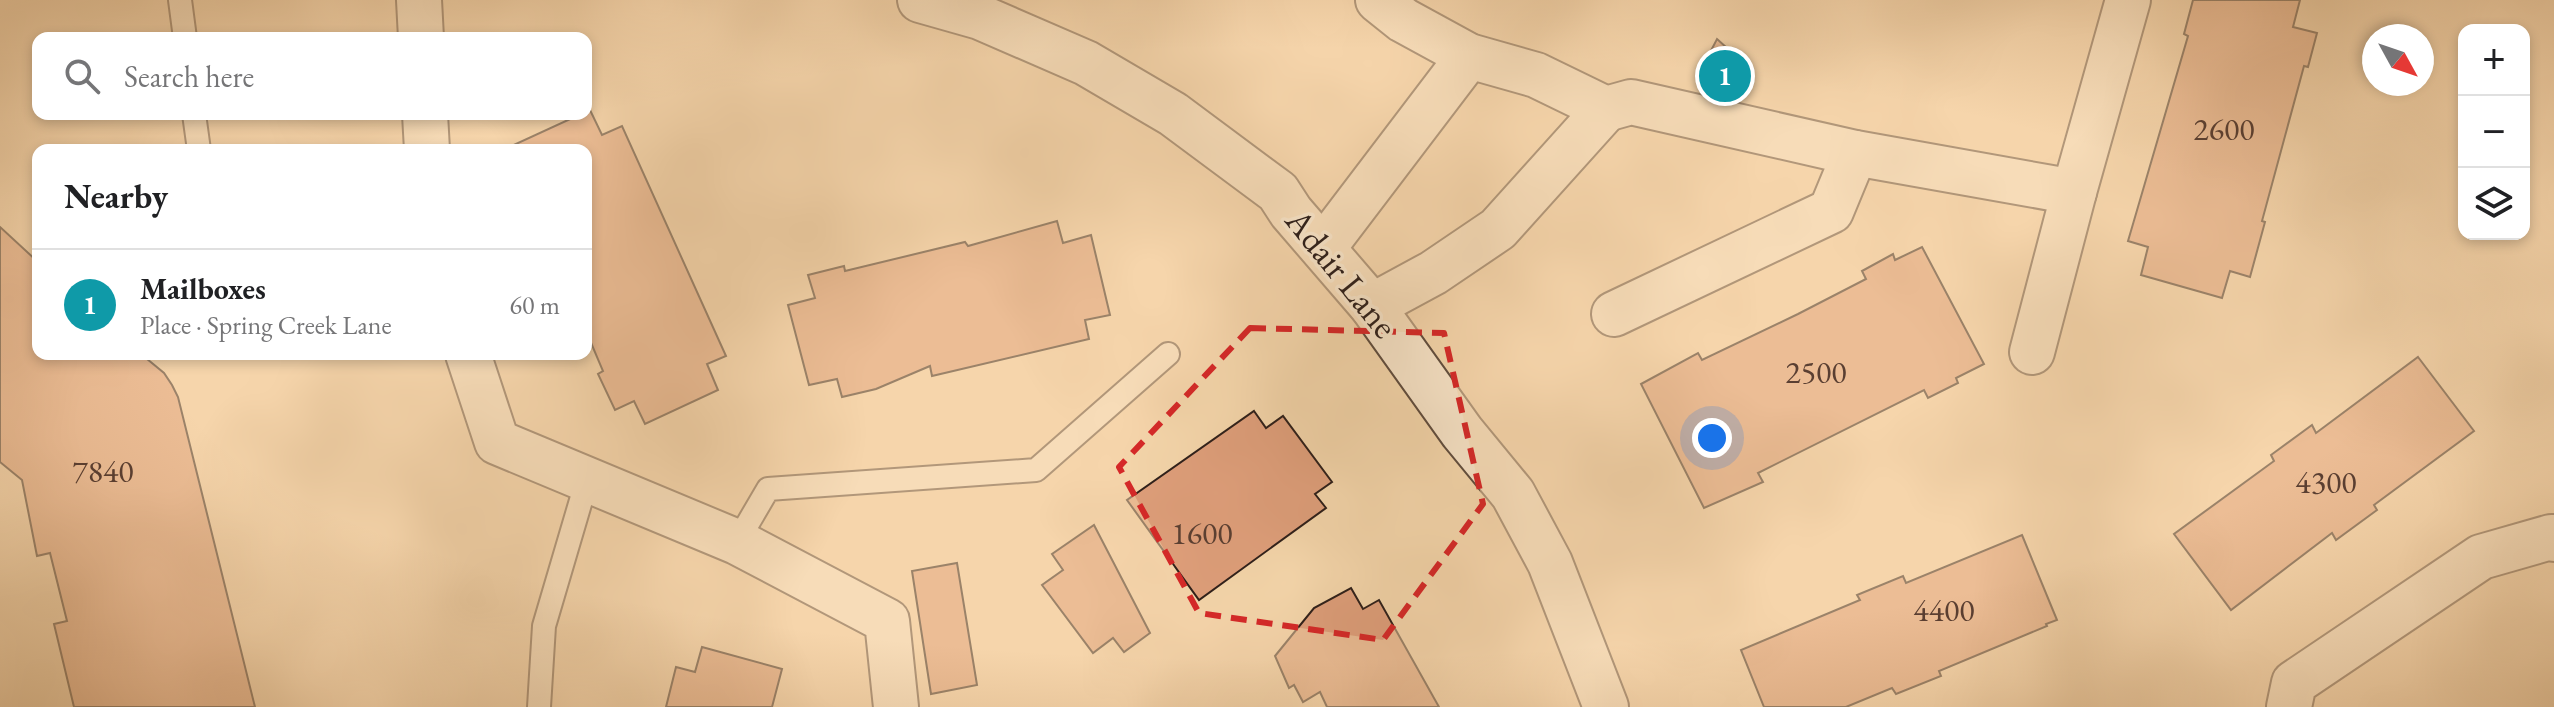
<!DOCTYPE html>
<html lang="en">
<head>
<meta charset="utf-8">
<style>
  :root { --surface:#fff; --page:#f6f6f6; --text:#202124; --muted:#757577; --line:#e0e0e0; --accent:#2563eb }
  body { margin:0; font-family:"EB Garamond",serif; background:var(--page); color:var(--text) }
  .controls { position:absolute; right:24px; top:24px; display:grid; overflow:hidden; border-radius:16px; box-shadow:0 4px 12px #0003 }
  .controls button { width:72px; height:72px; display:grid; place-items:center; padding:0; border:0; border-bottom:2px solid var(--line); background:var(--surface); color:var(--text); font:40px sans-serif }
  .compass { position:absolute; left:2362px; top:24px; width:72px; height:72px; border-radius:50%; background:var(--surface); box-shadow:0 4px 12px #0003; rotate:130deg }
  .you { position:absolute; left:1712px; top:438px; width:28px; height:28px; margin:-20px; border:6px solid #fff; border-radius:50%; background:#1a73e8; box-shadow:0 0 0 12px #1a73e833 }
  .badge { display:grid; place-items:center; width:52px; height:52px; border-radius:50%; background:var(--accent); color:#fff; font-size:26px; font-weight:700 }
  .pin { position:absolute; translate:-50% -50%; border:4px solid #fff; box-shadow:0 2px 8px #0006 }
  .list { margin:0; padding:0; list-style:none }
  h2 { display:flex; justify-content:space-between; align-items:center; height:104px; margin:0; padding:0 32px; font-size:34px }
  h2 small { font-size:26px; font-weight:400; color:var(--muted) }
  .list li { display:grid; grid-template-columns:52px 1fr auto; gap:24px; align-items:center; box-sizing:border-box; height:112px; padding:0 32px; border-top:2px solid var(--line) }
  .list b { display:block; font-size:30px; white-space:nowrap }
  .list p { margin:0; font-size:26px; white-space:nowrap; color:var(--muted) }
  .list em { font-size:26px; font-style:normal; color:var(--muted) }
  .icon { flex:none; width:44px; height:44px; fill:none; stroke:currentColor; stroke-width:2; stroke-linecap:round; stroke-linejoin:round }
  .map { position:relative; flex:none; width:2554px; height:707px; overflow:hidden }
  .search { position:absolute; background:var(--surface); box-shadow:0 4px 12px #0003; left:32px; top:32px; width:560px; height:88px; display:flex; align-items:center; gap:20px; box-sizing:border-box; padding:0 28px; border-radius:16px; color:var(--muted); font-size:30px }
  .panel { position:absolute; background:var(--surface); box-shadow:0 4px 12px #0003; left:32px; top:144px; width:560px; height:216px; border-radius:16px }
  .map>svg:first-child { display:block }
</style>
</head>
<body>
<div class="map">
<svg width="2554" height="707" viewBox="0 0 2554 707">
  <rect width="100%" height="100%" fill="#f5d6ab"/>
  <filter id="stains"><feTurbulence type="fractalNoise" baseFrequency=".0025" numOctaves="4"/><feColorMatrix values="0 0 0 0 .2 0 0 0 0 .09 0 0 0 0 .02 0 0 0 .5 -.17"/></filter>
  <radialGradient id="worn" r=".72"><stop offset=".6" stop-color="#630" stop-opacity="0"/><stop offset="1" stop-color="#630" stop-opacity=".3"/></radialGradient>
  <g fill="#df9f7b" stroke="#2e1f1a" stroke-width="2">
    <path d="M 2193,0 L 2300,0 L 2293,27 L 2317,33 L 2308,67 L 2304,66 L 2262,221 L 2265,222 L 2250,277 L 2230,271 L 2222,298 L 2141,275 L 2148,247 L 2128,241 L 2188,36 L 2184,34 Z"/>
    <path d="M 1717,39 L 1748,67 L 1741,84 L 1721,92 L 1708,84 L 1703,66 Z"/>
    <path d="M 590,110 L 602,135 L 622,126 L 726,356 L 707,364 L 718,390 L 645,424 L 634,401 L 615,410 L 598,374 L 603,371 L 586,331 L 586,150 L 503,150 L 581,114 L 586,114 Z"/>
    <path d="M 1057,221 L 1063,243 L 1091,235 L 1110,315 L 1085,320 L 1089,339 L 932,376 L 930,366 L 876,389 L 842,397 L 837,379 L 809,385 L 788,305 L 815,298 L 808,275 L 844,266 L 845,271 L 965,242 L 968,246 Z"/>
    <path d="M 0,227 L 38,262 L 38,354 L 141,354 L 164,373 L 172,385 L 178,397 L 255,707 L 74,707 L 54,624 L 67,621 L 50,553 L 37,556 L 22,480 L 0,462 Z"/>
    <path d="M 1922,247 L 1984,364 L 1956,378 L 1958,383 L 1928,398 L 1924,390 L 1758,473 L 1763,482 L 1704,508 L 1641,384 L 1698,353 L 1702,360 L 1798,314 L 1866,279 L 1862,271 L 1893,254 L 1895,260 Z"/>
    <path d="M 2418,357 L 2474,431 L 2374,505 L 2377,510 L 2336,540 L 2332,533 L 2231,610 L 2174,534 L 2274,461 L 2271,455 L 2312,425 L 2316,433 Z"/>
    <path d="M 1254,411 L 1266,428 L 1283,416 L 1332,482 L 1315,494 L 1326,508 L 1199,600 L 1127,500 Z"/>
    <path d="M 1094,525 L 1150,633 L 1124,652 L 1113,638 L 1093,653 L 1042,585 L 1063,570 L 1052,554 Z"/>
    <path d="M 2022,535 L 2057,620 L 2046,624 L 2047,626 L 1939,671 L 1941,676 L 1896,694 L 1892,688 L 1846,707 L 1764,707 L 1741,650 L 1860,600 L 1857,595 L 1903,576 L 1906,583 Z"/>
    <path d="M 957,563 L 977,685 L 931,694 L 912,571 Z"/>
    <path d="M 1351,588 L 1363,609 L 1379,600 L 1439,707 L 1327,707 L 1320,692 L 1303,702 L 1294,685 L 1289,688 L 1275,656 L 1314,608 Z"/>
    <path d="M 702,647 L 782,669 L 772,707 L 666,707 L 676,667 L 695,672 Z"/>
  </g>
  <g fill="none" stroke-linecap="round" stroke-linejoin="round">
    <defs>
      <g id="lane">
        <path d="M 180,0 L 185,38"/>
        <path d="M 194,114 L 199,150"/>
        <path d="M 737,542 L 768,489 L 1036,470 L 1168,354"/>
        <path d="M 539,707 L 544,626 L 587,480"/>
      </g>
      <g id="street">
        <path d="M 419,0 L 421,38"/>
        <path d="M 920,0 L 980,17 L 1086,63 L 1173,114 L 1278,192 L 1291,212 L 1372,306 L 1462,432 L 1513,494 L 1550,563 L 1606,707"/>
        <path d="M 1378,0 L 1403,20 L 1469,56 L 1536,75 L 1606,109 L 1631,102 L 1855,153 L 2074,192"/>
        <path d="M 425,114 L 427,150"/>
        <path d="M 1323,248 L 1469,56"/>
        <path d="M 1372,306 L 1433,273 L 1498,229 L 1606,109"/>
        <path d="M 1614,314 L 1831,211 L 1855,153"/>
        <path d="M 2032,352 L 2074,192 L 2128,0"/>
        <path d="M 468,354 L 497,442 L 737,542 L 887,621 L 896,707"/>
        <path d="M 2289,707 L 2294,683 L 2481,557 L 2551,537 L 2554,539"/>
      </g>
    </defs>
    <use href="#lane" stroke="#604d3e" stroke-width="26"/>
    <use href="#street" stroke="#604d3e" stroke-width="48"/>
    <use href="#lane" stroke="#f8e4c8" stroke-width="22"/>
    <use href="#street" stroke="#f8e4c8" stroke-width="44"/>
  </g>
  <path d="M0 0H2554V707H0ZM 1250,328 L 1444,333 L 1483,504 L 1383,640 L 1199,613 L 1119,467 Z" fill="#f5d6ab" fill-opacity=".55" fill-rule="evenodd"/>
  <path fill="none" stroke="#d62828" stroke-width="6" stroke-dasharray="16 10" stroke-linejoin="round" d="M 1250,328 L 1444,333 L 1483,504 L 1383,640 L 1199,613 L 1119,467 Z"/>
  <g text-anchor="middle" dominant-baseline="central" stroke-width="7" stroke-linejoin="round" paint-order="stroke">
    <g font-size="32" fill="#5a3f32">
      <text x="2224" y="129">2600</text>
      <text x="1816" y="372">2500</text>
      <text x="103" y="471">7840</text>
      <text x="2326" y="482">4300</text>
      <text x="1202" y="533">1600</text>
      <text x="1944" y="610">4400</text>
    </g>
    <g font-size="36" fill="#2e1f1a" stroke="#f8e4c8">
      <text transform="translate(1342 273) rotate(51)">Adair Lane</text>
    </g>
  </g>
  <rect width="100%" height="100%" filter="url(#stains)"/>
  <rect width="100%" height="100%" fill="url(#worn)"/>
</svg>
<div class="controls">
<button>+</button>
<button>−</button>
<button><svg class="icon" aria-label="layers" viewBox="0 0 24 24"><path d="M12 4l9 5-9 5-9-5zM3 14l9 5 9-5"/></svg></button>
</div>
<svg class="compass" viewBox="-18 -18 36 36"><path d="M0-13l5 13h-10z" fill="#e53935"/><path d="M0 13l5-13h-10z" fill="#757577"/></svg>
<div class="you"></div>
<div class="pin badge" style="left:1725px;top:76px;background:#0f9aa8">1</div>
<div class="search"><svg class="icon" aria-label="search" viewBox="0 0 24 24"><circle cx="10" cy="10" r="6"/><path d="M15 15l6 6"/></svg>Search here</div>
<section class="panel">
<h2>Nearby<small></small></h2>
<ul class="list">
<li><span class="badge" style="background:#0f9aa8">1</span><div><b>Mailboxes</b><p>Place · Spring Creek Lane</p></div><em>60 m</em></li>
</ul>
</section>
</div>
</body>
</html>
